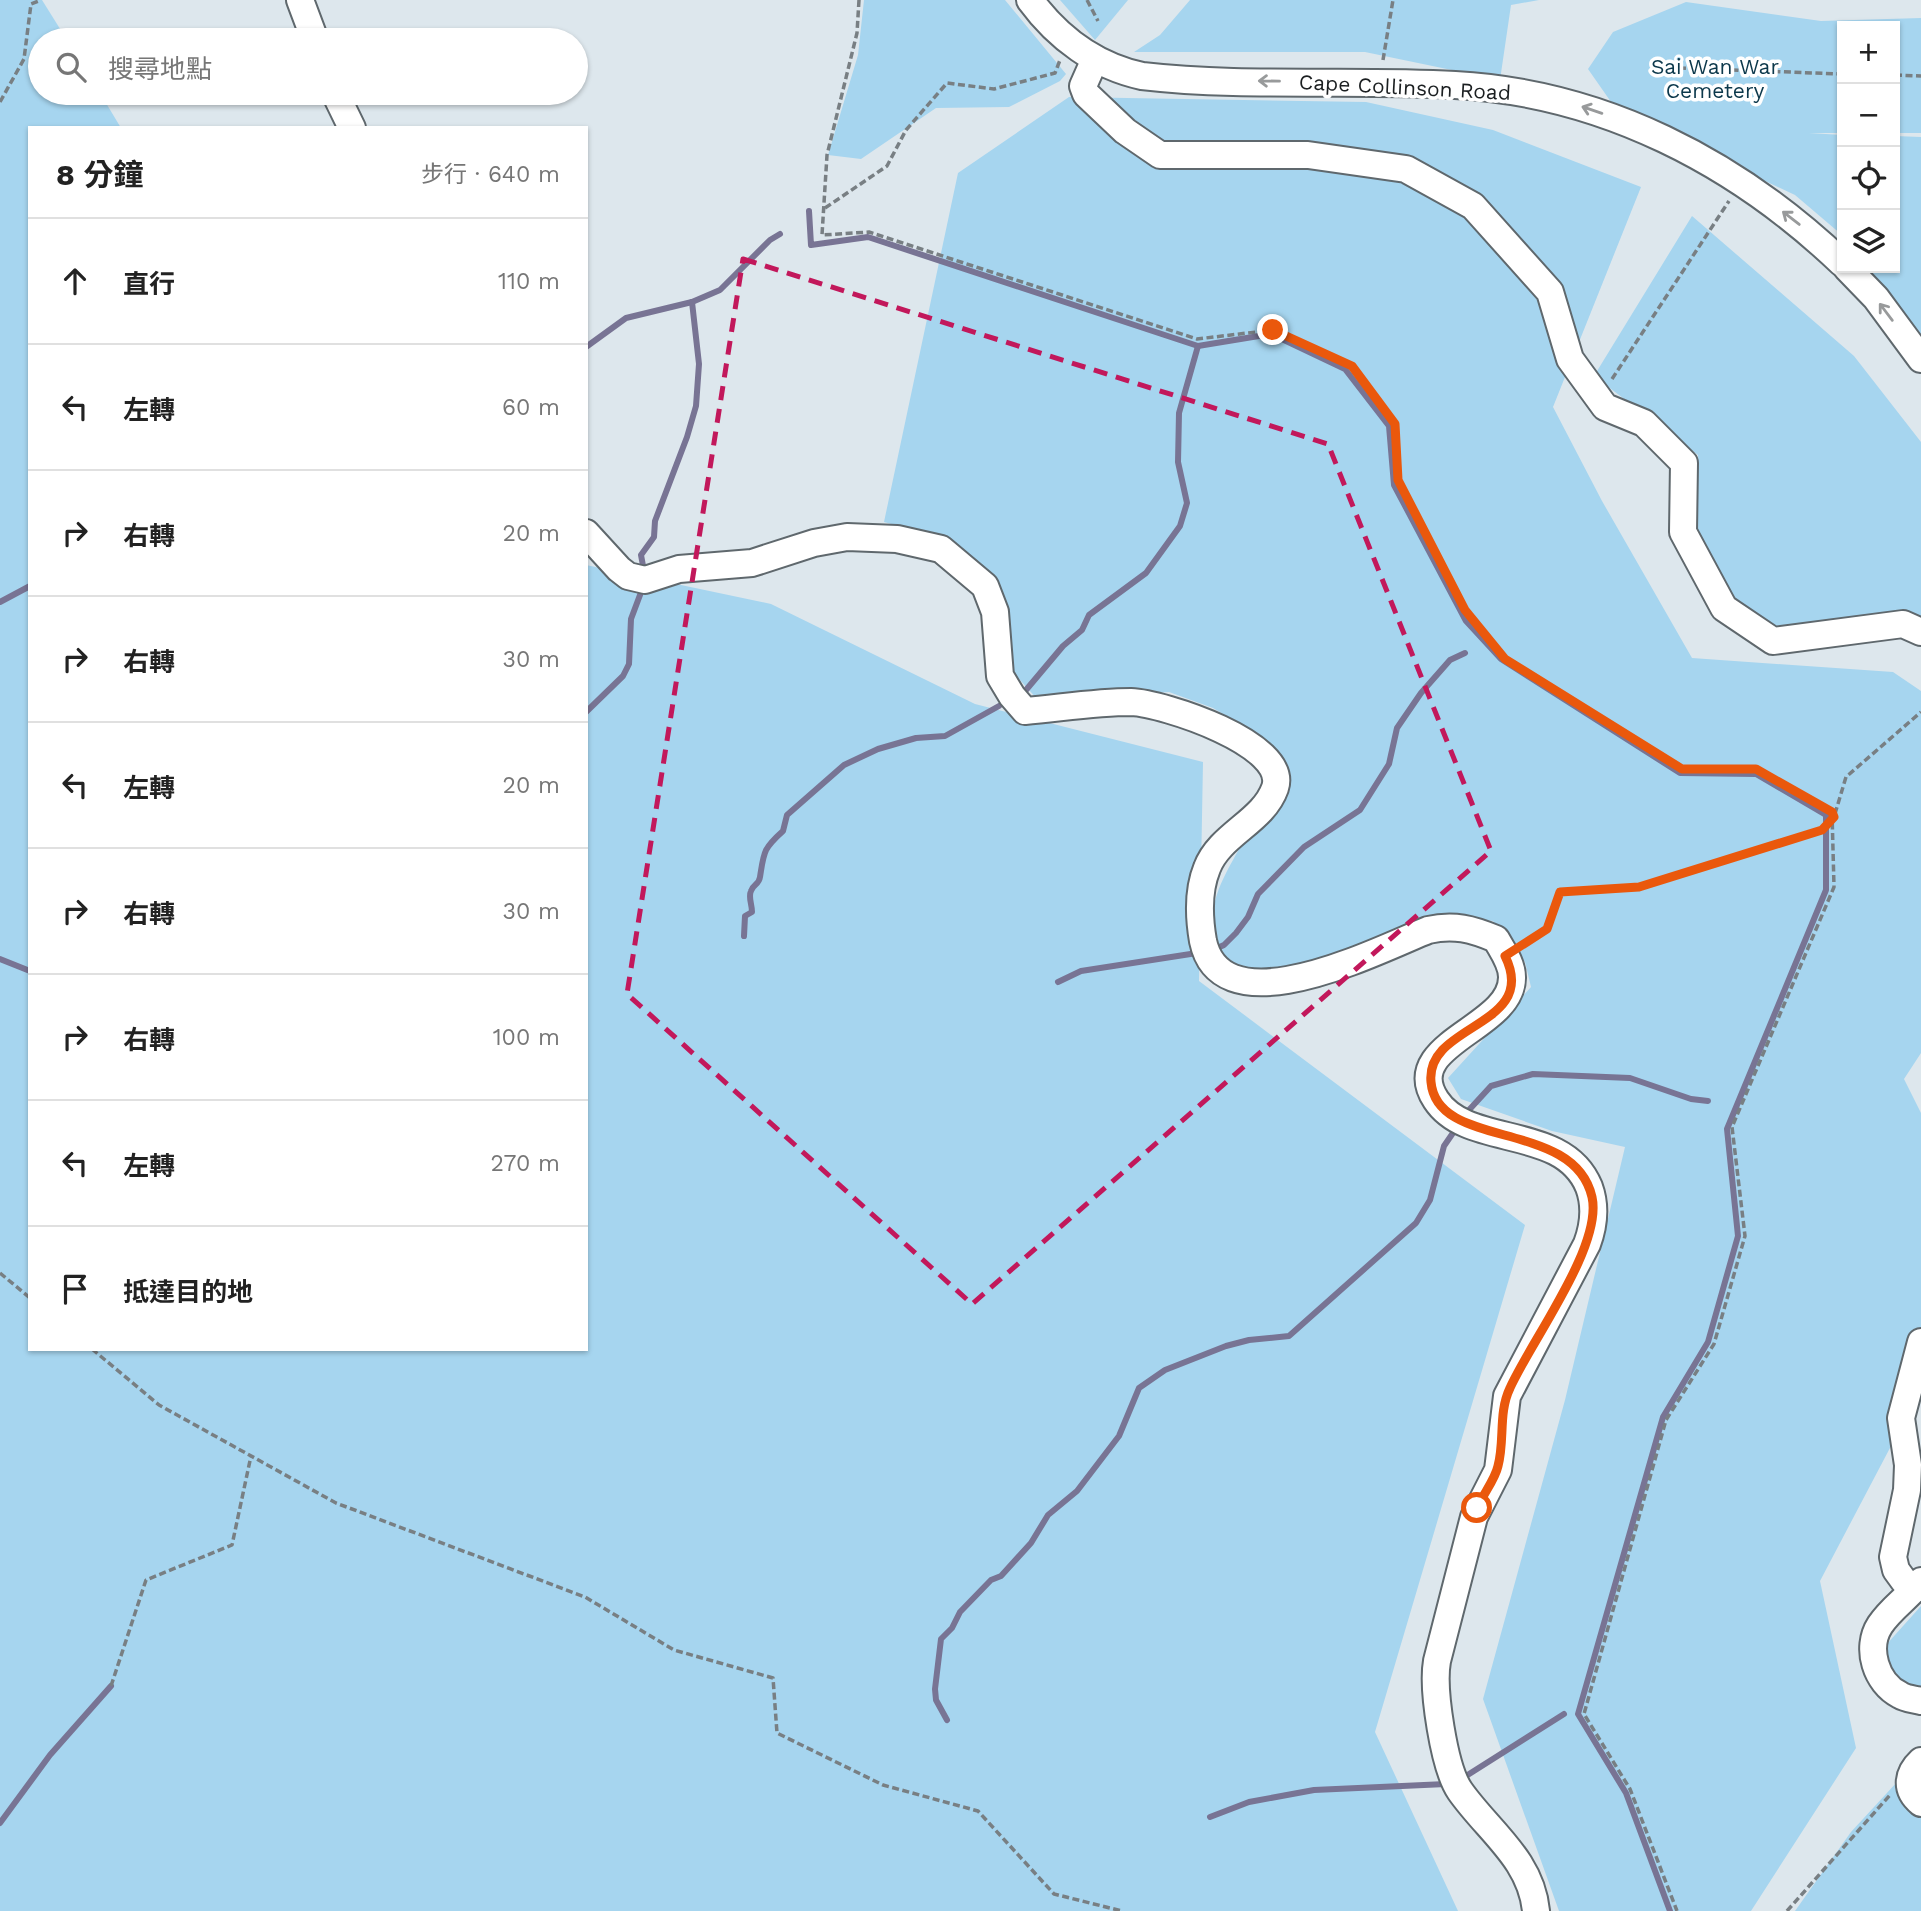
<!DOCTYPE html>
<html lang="zh-TW">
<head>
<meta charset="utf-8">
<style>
  :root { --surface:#fff; --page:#f6f6f6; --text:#222; --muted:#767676; --line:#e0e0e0 }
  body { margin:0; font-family:"Work Sans","Noto Sans TC",sans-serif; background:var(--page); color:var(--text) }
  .controls { position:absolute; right:21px; top:21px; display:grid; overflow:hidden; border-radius:0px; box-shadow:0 2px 5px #0004 }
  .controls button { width:63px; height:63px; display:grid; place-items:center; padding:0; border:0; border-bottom:2px solid var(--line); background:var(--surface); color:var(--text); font:35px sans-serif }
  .stop { position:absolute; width:21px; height:21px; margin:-16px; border:5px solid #ea580c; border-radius:50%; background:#fff }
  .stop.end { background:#ea580c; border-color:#fff; box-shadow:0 2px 7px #0008 }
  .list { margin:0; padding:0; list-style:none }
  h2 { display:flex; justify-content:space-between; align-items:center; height:91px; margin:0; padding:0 28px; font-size:30px }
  h2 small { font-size:23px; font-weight:400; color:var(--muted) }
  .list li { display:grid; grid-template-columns:46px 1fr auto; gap:21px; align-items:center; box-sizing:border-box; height:126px; padding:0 28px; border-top:2px solid var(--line) }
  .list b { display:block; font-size:26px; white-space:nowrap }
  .list em { font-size:23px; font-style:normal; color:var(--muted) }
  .icon { flex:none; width:38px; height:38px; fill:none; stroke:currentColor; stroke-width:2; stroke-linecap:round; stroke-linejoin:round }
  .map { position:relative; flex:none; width:1921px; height:1911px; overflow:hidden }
  .search { position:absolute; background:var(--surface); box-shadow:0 2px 5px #0004; left:28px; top:28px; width:560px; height:77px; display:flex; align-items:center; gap:18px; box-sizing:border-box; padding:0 24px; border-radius:38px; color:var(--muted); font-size:26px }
  .panel { position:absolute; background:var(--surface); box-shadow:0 2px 5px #0004; left:28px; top:126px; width:560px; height:1225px; border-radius:0px }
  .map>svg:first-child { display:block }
</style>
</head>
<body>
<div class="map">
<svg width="1921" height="1911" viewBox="0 0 1921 1911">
  <rect width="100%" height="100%" fill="#dde7ed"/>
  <g fill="#a6d5ef">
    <path d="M 0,0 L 42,0 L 67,40 L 40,40 L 40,93 L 100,93 L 121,128 L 30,128 L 30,1349 L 586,1349 L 586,565 L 771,604 L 975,704 L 1203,762 L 1199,981 L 1525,1225 L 1375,1732 L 1458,1911 L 0,1911 Z"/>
    <path d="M 864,0 L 1005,0 L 1066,74 L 1060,81 L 1009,107 L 936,108 L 861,159 L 828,155 L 858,55 Z"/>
    <path d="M 1060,0 L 1128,0 L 1095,40 Z"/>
    <path d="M 1190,0 L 1539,0 L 1511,5 L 1500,80 L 1365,52 L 1134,52 L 1160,35 Z"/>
    <path d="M 1686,2 L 1821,21 L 1921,18 L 1921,133 L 1895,133 L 1895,26 L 1842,26 L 1842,133 L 1809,133 L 1842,135 L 1842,235 L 1795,195 L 1618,112 L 1588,69 L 1613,32 Z"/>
    <path d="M 1069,97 L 1366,102 L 1493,130 L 1641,187 L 1553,407 L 1602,501 L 1692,658 L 1893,672 L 1921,691 L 1921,1053 L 1904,1079 L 1921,1113 L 1921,1389 L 1820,1581 L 1856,1748 L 1751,1911 L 1559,1911 L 1483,1699 L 1565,1400 L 1625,1147 L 1552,1131 L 1461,1099 L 1448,1078 L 1531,987 L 1525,962 L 1493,921 L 1441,914 L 1338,954 L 1283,971 L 1235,968 C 1193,922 1219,886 1244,840 C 1258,814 1270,787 1283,761 L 1261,737 L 1213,708 L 1169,692 L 1038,700 L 1012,671 L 1005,597 L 953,541 L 884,522 L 958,173 Z"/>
    <path d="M 1895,136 L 1921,137 L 1921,342 L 1869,268 L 1895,268 Z"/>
    <path d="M 1692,216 L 1854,356 L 1921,442 L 1921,624 L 1774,634 L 1731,603 L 1693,536 L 1698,455 L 1594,376 Z"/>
    <path d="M 1921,1606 L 1921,1686 L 1904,1688 L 1877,1655 Z"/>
    <path d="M 1921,1756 L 1921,1911 L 1795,1911 L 1851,1832 Z"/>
  </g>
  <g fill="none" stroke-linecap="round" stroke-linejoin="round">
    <g stroke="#787494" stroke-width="6">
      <path d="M 809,211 L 811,245 L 868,237 L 1198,346 L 1271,334 L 1345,369 L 1389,426 L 1394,485 L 1466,621 L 1501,659 L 1680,773 L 1756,774 L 1826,815 L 1826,890 L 1727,1129 L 1738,1236 L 1708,1342 L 1663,1417 L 1578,1714 L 1626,1793 L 1670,1911"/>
      <path d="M 586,347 L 626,318 L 692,302 L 720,290 L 770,240 L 780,234"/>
      <path d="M 644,571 L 641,555 L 654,537 L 655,521 L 687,437 L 696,406 L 699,364 L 692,302"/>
      <path d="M 0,602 L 30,586"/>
      <path d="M 1026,690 L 1063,646 L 1082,630 L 1089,615 L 1146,573 L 1180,526 L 1187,503 L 1178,462 L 1179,413 L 1198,346"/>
      <path d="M 586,712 L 623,676 L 629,664 L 631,619 L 643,587"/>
      <path d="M 744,936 L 745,916 L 752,912 C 752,904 748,897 751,891 C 753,884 759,885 760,877 C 764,852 763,849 783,831 L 787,815 L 844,765 L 878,749 L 916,738 L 945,736 L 999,706"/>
      <path d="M 1215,949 L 1224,945 L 1236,933 L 1248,917 L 1258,894 L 1304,847 L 1360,810 L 1389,764 L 1397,728 L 1421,693 L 1450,660 L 1465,653"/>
      <path d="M 0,959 L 30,971"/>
      <path d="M 1058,982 L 1081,971 L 1197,953"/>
      <path d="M 1469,1110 L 1491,1086 L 1533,1074 L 1630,1078 L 1691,1099 L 1708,1101"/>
      <path d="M 947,1720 L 936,1700 L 935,1689 L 941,1639 L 952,1628 L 960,1612 L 991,1580 L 1001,1576 L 1031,1543 L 1048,1515 L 1077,1491 L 1119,1436 L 1139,1388 L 1165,1370 L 1226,1346 L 1249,1340 L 1289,1336 L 1416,1223 L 1430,1200 L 1444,1146 L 1455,1130"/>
      <path d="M 1466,1776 L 1564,1714"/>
      <path d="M 1210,1817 L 1249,1802 L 1314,1790 L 1446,1784"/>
      <path d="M 0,1823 L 50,1755 L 111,1686"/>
    </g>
    <defs>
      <g id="minor">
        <path d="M 300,0 L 315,40"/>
        <path d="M 1030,0 C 1058,38 1096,66 1142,76 C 1246,88 1351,79 1455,85 C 1603,93 1736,162 1842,263"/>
        <path d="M 1095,59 L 1083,86 L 1086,94 L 1125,131 L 1160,155 L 1308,155 L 1406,169 L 1473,206 L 1550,292 L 1570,359 L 1605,407 L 1644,423 L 1684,463 L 1683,532 L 1724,608 L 1773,641 L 1903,624 L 1921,632"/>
        <path d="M 335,93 L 352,128"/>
        <path d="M 1847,268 L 1876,298 L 1921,359"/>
        <path d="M 586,533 L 619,569 L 628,576 L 645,580 L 679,569 L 752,563 L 814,543 L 847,537 L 897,539 L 941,549 L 985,586 L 995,612 L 1000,676 L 1012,696 L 1025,711 C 1060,708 1096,702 1131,702 C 1162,703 1290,744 1275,788 C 1263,822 1220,834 1207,868 C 1198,890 1199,918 1203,941 C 1222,1031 1380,949 1428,930 C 1454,924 1472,929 1496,939 C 1502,950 1512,963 1512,977 C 1513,1029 1399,1043 1436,1100 C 1468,1149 1563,1123 1589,1187 C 1596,1206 1594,1225 1587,1244 L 1507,1396 L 1498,1470 L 1474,1517 L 1437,1661 C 1432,1689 1444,1768 1460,1791 C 1488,1831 1531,1859 1536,1911"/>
        <path d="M 1921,1581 C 1909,1597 1891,1608 1880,1625 C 1865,1648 1876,1683 1900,1695 C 1906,1699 1914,1699 1921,1701"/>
        <path d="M 1915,1589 L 1904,1581 L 1896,1570 L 1893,1557 L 1907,1490 L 1908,1465 L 1901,1418 L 1921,1342"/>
        <path d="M 1921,1761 C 1907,1774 1905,1790 1921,1803"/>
      </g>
    </defs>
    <use href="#minor" stroke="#5f686d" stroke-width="30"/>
    <g stroke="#787f83" stroke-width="3.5" stroke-dasharray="7 3.5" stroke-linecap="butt">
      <path d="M 859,0 L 857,33 L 827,155 L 822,235 L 869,232 L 1197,339 L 1273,330 L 1352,366 L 1395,424 L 1398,479 L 1465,610 L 1505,658 L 1682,769 L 1756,769 L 1832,812 L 1834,887 L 1732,1127 L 1745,1236 L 1714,1344 L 1666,1420 L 1584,1714 L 1630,1789 L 1677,1911"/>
      <path d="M 1087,0 L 1098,21"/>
      <path d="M 1383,60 L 1393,0"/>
      <path d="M 1679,68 L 1842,74"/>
      <path d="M 1895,75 L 1921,76"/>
      <path d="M 0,102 L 24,59 L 31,4 L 41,0"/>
      <path d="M 825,208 L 887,166 L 906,130 L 947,83 L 994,89 L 1055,73 L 1060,60"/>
      <path d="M 1612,379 L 1729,201"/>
      <path d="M 1525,943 L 1547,929 L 1560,892 L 1639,887 L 1822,830 L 1834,817 L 1846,777 L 1921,712"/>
      <path d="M 0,1273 L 30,1298"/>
      <path d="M 92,1349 L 159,1405 L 336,1503 L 585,1597 L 674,1650 L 773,1678 L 777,1733 L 883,1785 L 978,1811 L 1054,1894 L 1122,1911"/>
      <path d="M 111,1686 L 146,1580 L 232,1545 L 251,1456"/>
      <path d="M 1787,1911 L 1890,1795"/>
    </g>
    <use href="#minor" stroke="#fff" stroke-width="26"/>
  </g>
  <defs><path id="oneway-shaft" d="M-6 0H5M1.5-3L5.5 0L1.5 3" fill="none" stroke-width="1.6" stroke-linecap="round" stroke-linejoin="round" transform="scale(1.75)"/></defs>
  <g stroke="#989a9b">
    <use href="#oneway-shaft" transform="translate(1269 81) rotate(-179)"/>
    <use href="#oneway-shaft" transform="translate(1592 110) rotate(-161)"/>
    <use href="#oneway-shaft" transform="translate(1791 218) rotate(-142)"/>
    <use href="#oneway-shaft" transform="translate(1886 312) rotate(-127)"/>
  </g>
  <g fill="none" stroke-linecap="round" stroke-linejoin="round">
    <path stroke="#ea580c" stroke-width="9" d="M 1273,330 L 1352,366 L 1395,424 L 1398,480 L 1465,610 L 1505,659 L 1682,769 L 1756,769 L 1832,812 L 1834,817 L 1822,830 L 1639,887 L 1560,892 L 1547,929 L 1505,956 C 1540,1027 1425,1023 1431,1082 C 1437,1151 1574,1118 1592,1197 C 1603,1246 1531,1341 1510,1388 C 1498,1413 1505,1440 1498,1466 C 1495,1480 1483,1494 1477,1508"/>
  </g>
  <path fill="none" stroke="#c2185b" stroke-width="5" stroke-dasharray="14 9" stroke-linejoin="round" d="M 743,259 L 1328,444 L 1491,851 L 972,1304 L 627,994 Z"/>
  <g text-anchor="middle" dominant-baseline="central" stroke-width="7" stroke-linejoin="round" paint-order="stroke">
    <g font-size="21" fill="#0c384b" stroke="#fff">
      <text x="1715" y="66">Sai Wan War<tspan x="1715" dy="24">Cemetery</tspan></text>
    </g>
    <g font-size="21" fill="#1b1f21" stroke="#fff">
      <text transform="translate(1405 87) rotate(3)">Cape Collinson Road</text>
    </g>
  </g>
</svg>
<div class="controls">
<button>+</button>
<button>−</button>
<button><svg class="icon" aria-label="locate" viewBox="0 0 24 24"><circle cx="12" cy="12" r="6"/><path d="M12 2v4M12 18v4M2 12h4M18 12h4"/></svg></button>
<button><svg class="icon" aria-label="layers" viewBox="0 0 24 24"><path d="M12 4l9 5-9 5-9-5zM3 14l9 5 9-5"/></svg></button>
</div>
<div class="stop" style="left:1477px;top:1508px"></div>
<div class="stop end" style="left:1273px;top:330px"></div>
<div class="search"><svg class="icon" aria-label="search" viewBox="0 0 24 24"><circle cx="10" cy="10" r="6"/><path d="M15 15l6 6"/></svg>搜尋地點</div>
<section class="panel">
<h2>8 分鐘<small>步行 · 640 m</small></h2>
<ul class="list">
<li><svg class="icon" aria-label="ahead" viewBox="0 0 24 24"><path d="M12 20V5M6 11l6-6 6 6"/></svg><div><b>直行</b></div><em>110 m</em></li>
<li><svg class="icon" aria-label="left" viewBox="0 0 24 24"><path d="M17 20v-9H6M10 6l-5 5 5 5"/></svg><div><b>左轉</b></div><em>60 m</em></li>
<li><svg class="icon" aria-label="right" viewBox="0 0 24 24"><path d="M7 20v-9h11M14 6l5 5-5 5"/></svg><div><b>右轉</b></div><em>20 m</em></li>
<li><svg class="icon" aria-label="right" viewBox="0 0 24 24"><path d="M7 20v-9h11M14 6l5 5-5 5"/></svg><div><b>右轉</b></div><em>30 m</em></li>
<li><svg class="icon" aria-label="left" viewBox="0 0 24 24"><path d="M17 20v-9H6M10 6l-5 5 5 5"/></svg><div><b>左轉</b></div><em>20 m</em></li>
<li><svg class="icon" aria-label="right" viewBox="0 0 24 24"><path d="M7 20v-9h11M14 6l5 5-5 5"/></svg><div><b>右轉</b></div><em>30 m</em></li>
<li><svg class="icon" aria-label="right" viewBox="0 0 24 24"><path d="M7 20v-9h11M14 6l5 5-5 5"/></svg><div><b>右轉</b></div><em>100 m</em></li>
<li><svg class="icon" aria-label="left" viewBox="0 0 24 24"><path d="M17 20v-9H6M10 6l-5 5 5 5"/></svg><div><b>左轉</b></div><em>270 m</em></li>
<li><svg class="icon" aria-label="arrive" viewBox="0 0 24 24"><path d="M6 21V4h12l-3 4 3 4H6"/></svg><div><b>抵達目的地</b></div></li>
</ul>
</section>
</div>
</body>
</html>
